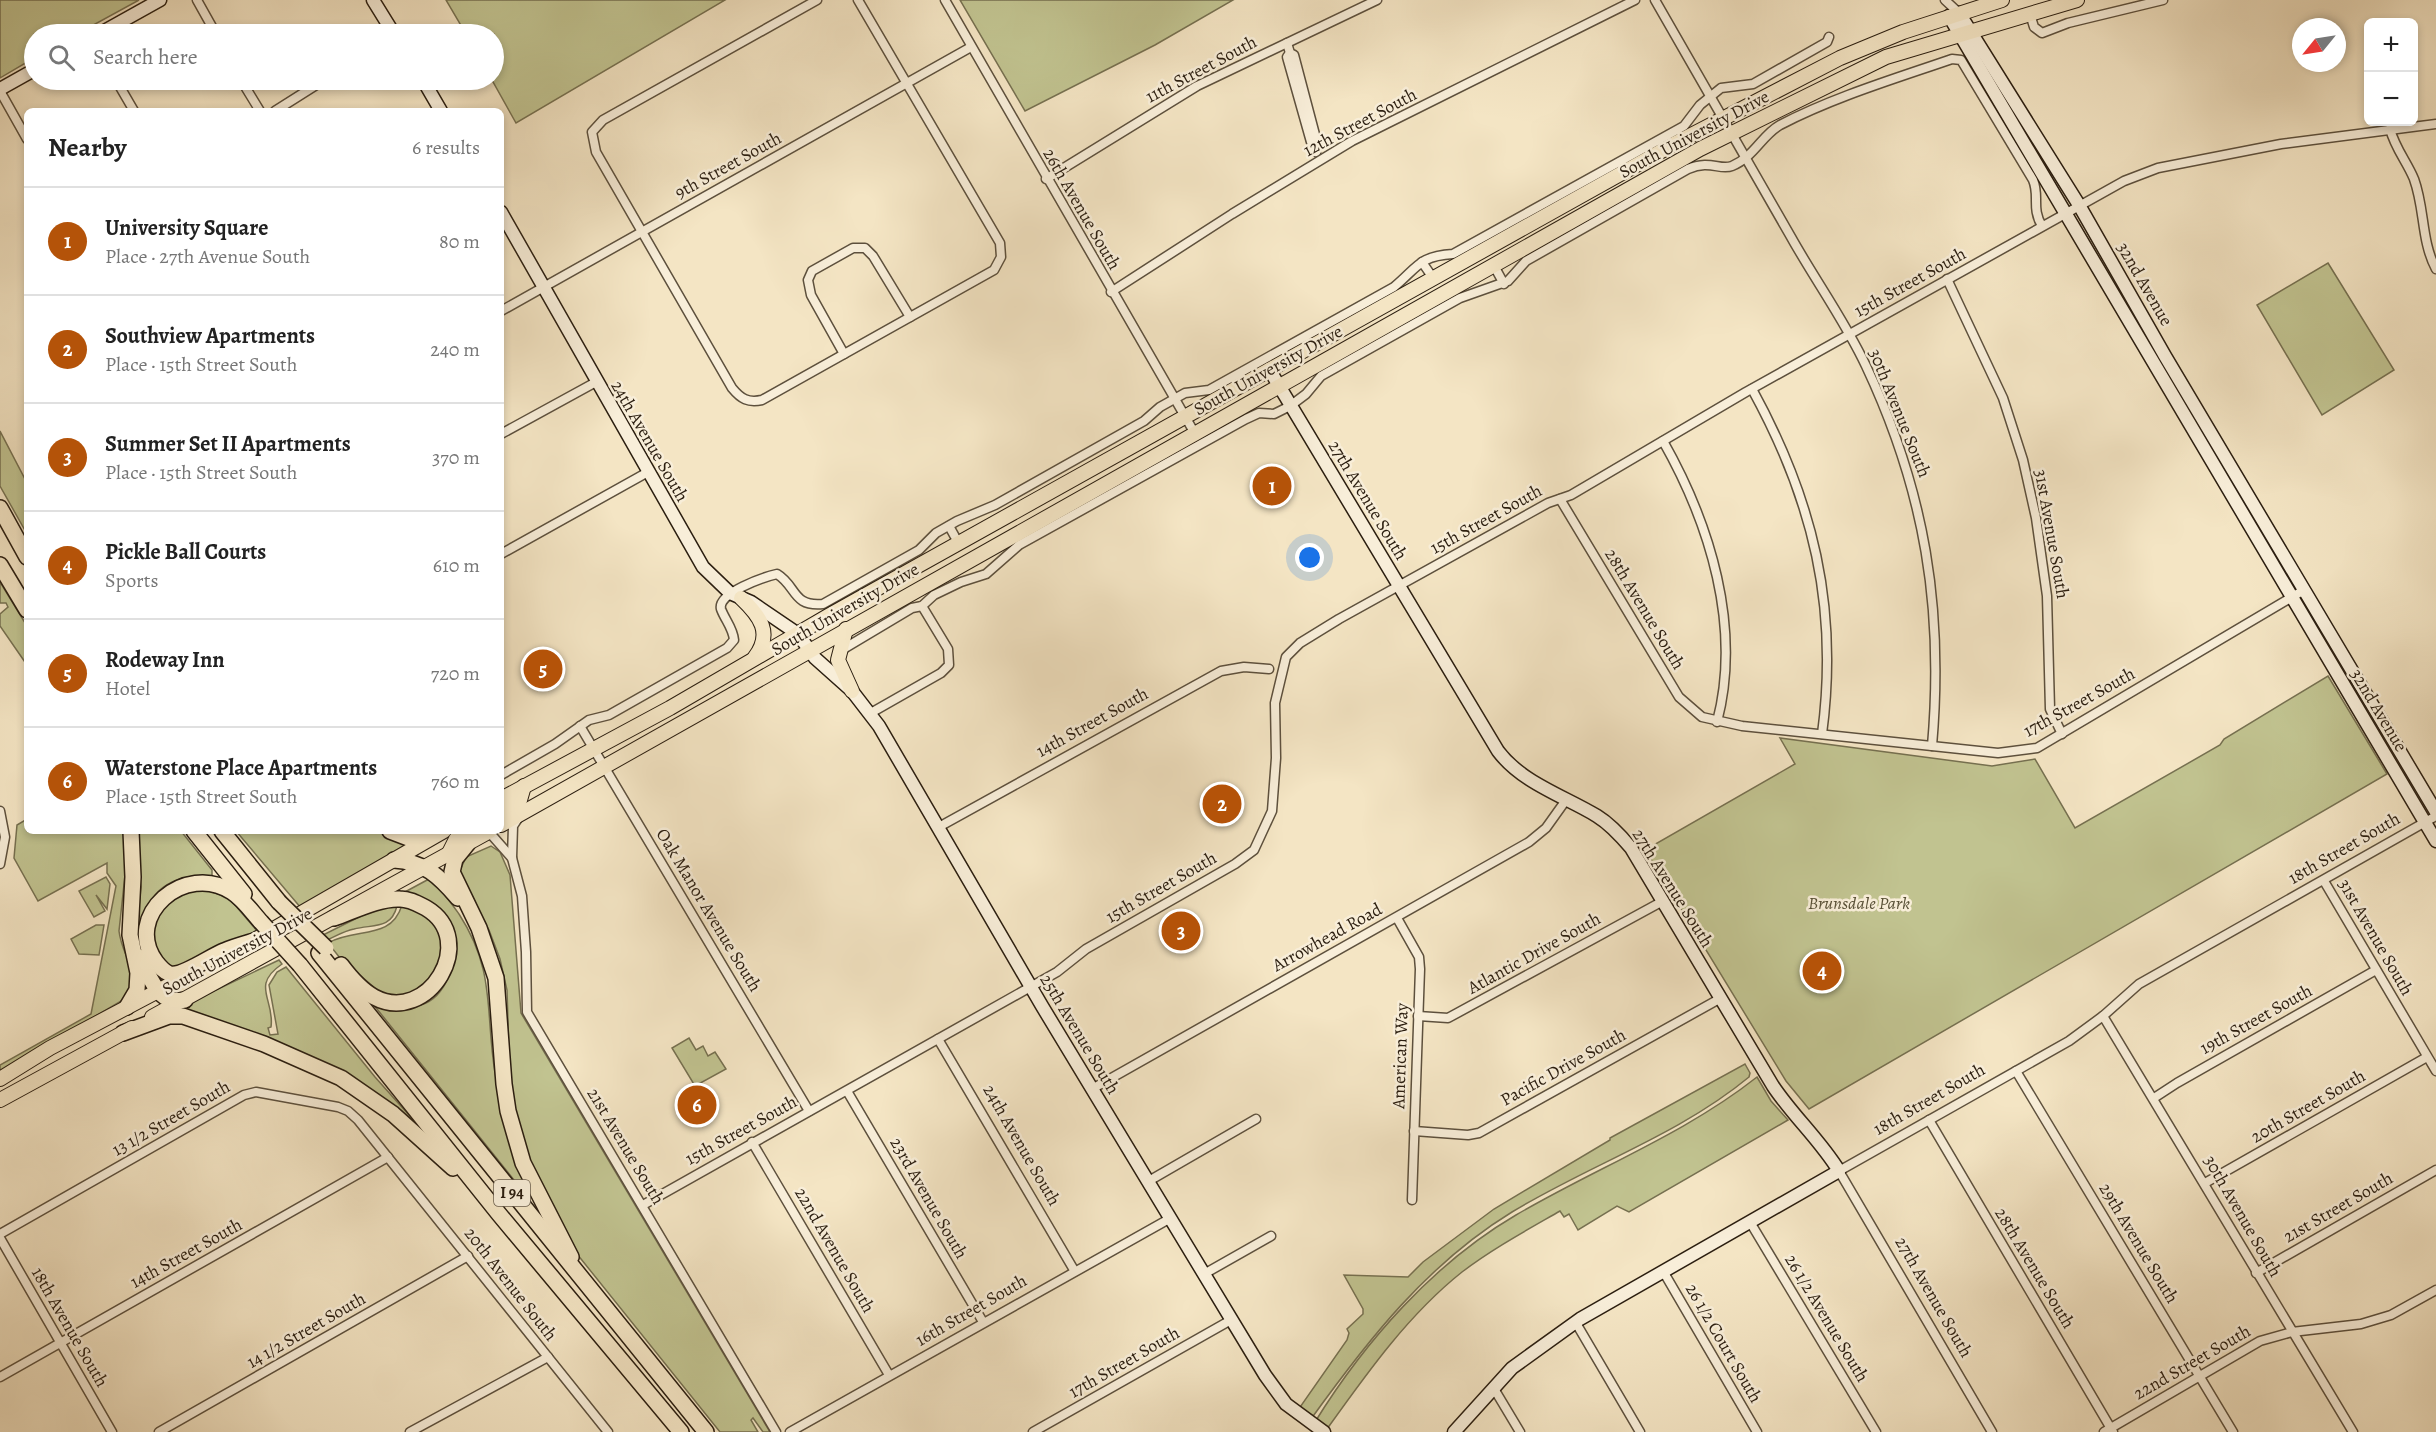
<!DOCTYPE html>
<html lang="en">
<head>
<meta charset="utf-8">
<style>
  :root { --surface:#fff; --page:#f2f2f2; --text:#222; --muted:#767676; --line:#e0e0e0; --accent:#b45309 }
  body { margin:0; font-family:Alegreya,serif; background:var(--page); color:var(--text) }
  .controls { position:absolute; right:18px; top:18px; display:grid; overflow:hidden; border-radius:9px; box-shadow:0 3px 9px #0003 }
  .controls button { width:54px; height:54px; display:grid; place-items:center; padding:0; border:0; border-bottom:2px solid var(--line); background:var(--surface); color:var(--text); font:30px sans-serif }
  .compass { position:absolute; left:2292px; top:18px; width:54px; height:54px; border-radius:50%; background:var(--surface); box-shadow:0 3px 9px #0003; rotate:240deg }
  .you { position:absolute; left:1310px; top:558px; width:21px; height:21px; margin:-15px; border:4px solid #fff; border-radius:50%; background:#1a73e8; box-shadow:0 0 0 9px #1a73e833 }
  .badge { display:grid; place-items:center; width:39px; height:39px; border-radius:50%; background:var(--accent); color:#fff; font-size:20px; font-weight:700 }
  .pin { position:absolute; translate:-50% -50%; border:3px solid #fff; box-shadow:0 2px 6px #0006 }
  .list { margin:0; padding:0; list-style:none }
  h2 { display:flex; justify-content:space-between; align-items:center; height:78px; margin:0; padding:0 24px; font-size:26px }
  h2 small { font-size:20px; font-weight:400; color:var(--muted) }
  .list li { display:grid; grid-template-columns:39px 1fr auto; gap:18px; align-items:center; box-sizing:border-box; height:108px; padding:0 24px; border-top:2px solid var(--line) }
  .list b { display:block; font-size:22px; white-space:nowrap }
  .list p { margin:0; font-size:20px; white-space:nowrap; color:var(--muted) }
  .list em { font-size:20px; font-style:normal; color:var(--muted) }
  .icon { flex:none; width:33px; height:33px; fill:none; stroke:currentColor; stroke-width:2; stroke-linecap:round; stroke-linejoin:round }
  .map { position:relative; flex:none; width:2436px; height:1432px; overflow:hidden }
  .search { position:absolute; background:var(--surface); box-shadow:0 3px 9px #0003; left:24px; top:24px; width:480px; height:66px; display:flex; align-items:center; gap:15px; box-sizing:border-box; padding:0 21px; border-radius:33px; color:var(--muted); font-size:22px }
  .panel { position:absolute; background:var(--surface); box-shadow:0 3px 9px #0003; left:24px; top:108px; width:480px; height:726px; border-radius:9px }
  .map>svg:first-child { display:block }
</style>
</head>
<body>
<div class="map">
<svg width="2436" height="1432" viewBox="0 0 2436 1432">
  <rect width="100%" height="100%" fill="#f4e5c4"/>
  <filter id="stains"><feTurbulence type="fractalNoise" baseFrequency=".00333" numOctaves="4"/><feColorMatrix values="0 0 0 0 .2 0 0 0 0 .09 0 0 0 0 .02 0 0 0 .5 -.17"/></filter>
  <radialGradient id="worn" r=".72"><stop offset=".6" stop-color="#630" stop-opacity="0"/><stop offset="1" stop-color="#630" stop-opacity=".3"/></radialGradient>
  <g fill="#c1c390" stroke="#767050" stroke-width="1.5">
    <path d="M 0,0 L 139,0 L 77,34 L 34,34 L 34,58 L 0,78 Z"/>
    <path d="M 446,0 L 725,0 L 516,123 L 492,80 L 494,34 L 466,34 Z"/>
    <path d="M 960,0 L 1233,0 L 1155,45 L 1025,111 Z"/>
    <path d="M 2328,263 L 2394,370 L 2322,415 L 2257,305 Z"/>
    <path d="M 0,431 L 27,483 L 27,534 L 0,486 Z"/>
    <path d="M 0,582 L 27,626 L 27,665 L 0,626 L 0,614 L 8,607 L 6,603 L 0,603 Z"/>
    <path d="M 2328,676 L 2387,774 L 1809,1109 L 1786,1081 L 1645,850 L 1795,764 L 1780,738 L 1992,766 L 2035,759 L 2075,828 L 2220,745 L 2224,739 Z"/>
    <path d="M 27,819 L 27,831 L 125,831 L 125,875 L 119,931 C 122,960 146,975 123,1000 L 0,1072 L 0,1065 L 91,1014 L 116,886 L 107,873 L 107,863 L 38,901 L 14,858 L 17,825 Z"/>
    <path d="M 135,831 L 181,831 L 212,870 L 212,876 C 185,873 155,883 146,912 C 143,921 145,935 144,945 L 140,947 L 137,927 L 141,887 Z"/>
    <path d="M 236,831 L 378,831 L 409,843 L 301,908 Z"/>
    <path d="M 491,846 L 500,852 L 510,875 L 521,1013 L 770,1432 L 763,1432 L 753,1418 L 751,1420 L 758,1432 L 720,1432 L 573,1249 L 529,1159 L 517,1121 L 510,1084 L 507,990 L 500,959 L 489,930 L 458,875 L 466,857 Z"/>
    <path d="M 106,877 L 110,884 L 107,909 L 96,895 L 105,911 L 94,917 L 79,891 Z"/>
    <path d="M 429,879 C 442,890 449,900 459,914 C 496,971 485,1012 495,1073 C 501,1114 511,1151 527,1189 L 522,1190 L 369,999 C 383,1001 402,1008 416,1006 C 444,1002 456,966 455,943 L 403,893 Z"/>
    <path d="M 202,888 L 229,898 L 258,932 L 174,968 L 166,966 C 147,935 151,926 170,898 Z"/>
    <path d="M 402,905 C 422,910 441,922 444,946 C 445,954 440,966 438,974 L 408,997 L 383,995 L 340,958 L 328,943 C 356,927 391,941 402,905 Z"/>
    <path d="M 397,906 C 391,930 373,924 354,929 C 344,931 336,936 327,940 L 323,935 L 379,907 Z"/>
    <path d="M 96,925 L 104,925 L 99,955 L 79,954 L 71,939 Z"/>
    <path d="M 279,960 L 282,964 C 250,986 275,999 271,1027 L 268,1028 L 270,1035 L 278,1034 L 269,985 L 277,972 L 286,967 L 375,1077 L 416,1123 L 414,1126 L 389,1105 L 172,1011 Z"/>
    <path d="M 689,1038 L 696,1050 L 703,1046 L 708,1056 L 715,1052 L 726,1069 L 695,1086 L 672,1048 Z"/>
    <path d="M 1745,1064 L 1750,1073 L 1749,1077 C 1679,1135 1589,1165 1512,1212 C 1427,1264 1368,1340 1311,1419 L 1298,1410 L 1347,1340 L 1349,1333 L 1347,1329 L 1363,1314 L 1363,1309 L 1344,1275 L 1408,1277 L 1423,1262 L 1494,1209 L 1610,1140 L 1610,1138 Z"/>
    <path d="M 1757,1077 L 1771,1101 L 1788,1120 L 1629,1212 L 1617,1206 L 1578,1230 L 1569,1214 L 1564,1217 L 1560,1211 C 1527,1230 1492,1249 1462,1272 C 1408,1315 1367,1373 1327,1429 L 1315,1422 C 1365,1341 1434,1263 1516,1215 C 1596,1168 1685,1134 1757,1077 Z"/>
  </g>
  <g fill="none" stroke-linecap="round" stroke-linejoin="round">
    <defs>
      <g id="street">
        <path d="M 197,0 L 216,34"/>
        <path d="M 817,0 L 603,120 L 592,132 L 596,152 L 732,388 C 741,399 748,403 762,400 L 994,270 L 1001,257 L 1000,243 L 858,0"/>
        <path d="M 945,0 L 1194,432"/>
        <path d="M 1655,0 C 1701,79 1746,158 1791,237 C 1815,280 1845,321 1866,366 C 1925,491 1944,609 1932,746"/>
        <path d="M 1945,0 L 1959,13"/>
        <path d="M 2030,14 L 2034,27 L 2042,33 L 2068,23 L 2163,0"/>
        <path d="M 1287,43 L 1290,53 L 1294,55 L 1318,146 L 1315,150"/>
        <path d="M 1290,53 L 1287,57 L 1311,142 L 1316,152"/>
        <path d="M 116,80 L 134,111"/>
        <path d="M 241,80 L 260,111"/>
        <path d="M 0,91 L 27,139"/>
        <path d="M 275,111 L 324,80"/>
        <path d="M 2390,129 C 2395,148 2407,162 2414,179 C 2425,209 2421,241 2436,269"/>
        <path d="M 1046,179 L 1197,86 L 1377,0"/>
        <path d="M 1422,262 L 1433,278"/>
        <path d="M 1493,264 L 1504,284"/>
        <path d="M 1947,279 L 2003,398 L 2023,460 L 2036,518 L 2047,596 L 2050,709 L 2062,734"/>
        <path d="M 1111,292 L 1232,214 L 1352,141 L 1635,0"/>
        <path d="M 501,311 L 971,47"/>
        <path d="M 844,354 L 811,295 L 808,280 L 812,271 L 853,248 L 865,248 L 873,256 L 910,317"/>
        <path d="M 1752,389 C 1813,500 1839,607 1822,734"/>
        <path d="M 501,434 L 596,382"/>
        <path d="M 1663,441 C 1710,524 1742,627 1717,722"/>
        <path d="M 1560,499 L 1679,697 L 1702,717 L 1742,726 L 1998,753 L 2037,748 L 2304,590"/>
        <path d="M 949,526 L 959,544"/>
        <path d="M 501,554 L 648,472"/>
        <path d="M 840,651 L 912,608 L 922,606 L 934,595 L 961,582 L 986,574 L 1019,545 L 1246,419 L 1259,413 L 1274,414 L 1290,406 L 1306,394 L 1321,376 L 1460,298 L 1508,281 L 1526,261 L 1688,169 C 1710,159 1720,171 1732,166 C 1754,157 1762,135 1780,125 C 1834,97 1894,79 1952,59 L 1961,60 L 2033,180 C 2040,196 2031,208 2042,226"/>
        <path d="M 869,714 L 941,673 L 949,665 L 948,649 L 922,606"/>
        <path d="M 580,726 L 809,1111"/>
        <path d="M 501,775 L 555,744 L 589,720 L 609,715 L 727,648 L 734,640 C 733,628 725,620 721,609 C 717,593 764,577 777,574 C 797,586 792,607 823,604 L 919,550 L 936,533 L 957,521 L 995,505 L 1144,421 L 1160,407 L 1185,393 L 1209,390 L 1394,287 C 1418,267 1419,256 1453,254 L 1684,126 L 1700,105 L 1721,88 L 1753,84 L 1827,42 L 1829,37"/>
        <path d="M 0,811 L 5,837 L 0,864"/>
        <path d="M 519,817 L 513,826 L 512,858 L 522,896 L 526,952 L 527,1012 L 776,1432"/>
        <path d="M 937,828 L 1221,671 L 1244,667 L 1269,669"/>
        <path d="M 489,832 L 512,858"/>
        <path d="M 2324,881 L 2436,1071"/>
        <path d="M 1397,918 L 1419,957 L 1420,969 L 1412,1200"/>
        <path d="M 1418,1016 L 1448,1018 L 1663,901"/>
        <path d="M 2103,1016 L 2353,1432"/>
        <path d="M 938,1039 L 1074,1270"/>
        <path d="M 2016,1071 L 2233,1432"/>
        <path d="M 1092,1089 L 1529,842 L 1546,828 L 1566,800"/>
        <path d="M 847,1091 L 983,1322"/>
        <path d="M 2154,1098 L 2177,1083 L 2376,970"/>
        <path d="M 1929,1120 L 2113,1432"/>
        <path d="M 1414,1131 L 1468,1135 L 1479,1133 L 1721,998"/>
        <path d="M 752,1142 L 889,1375"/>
        <path d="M 1147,1182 L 1256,1119"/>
        <path d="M 2205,1183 L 2427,1057"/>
        <path d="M 643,1205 L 1057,972 L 1086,949 L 1235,864 L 1254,850 L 1272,811 L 1276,758 L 1275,703 L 1286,657 L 1300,643 L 1339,619 L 1548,503 L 1571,495 L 1746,392 L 2124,181 L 2158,168 L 2281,144 L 2436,124"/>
        <path d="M 1750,1222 L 1876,1432"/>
        <path d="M 0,1234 L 244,1095 L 256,1092 L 338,1107 L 348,1111 L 358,1120 L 608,1432"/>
        <path d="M 0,1238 L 112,1432"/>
        <path d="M 1663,1271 L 1757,1432"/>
        <path d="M 2256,1273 L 2436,1170"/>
        <path d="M 1204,1274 L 1271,1236"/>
        <path d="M 1576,1323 L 1640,1432"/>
        <path d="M 0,1377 L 388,1157"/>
        <path d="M 1493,1387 L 1520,1432"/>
        <path d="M 159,1432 L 468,1256"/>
        <path d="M 410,1432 L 548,1357"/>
        <path d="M 790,1432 L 1169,1219"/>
        <path d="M 1033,1432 L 1231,1320"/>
        <path d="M 1992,1432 L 1839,1171 L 2069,1041 L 2103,1016 L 2139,984 L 2436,816"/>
        <path d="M 2104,1432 L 2260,1341 L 2292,1332 L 2361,1324 L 2391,1315 L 2436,1290"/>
      </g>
      <g id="secondary">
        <path d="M 373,0 L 394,34"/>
        <path d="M 1959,13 L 2079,205 L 2165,356 L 2436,812"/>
        <path d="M 1949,16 L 2436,841"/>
        <path d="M 99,34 L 160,0"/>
        <path d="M 423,80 L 441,111"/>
        <path d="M 0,89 L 34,70"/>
        <path d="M 501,212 L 703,567 L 730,593 L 751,602 L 798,634 L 815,658 L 852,691 L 879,726 L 1042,1006 L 1265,1375 L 1286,1404 L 1324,1432"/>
        <path d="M 1269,369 L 1498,751 C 1522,783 1564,796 1597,816 C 1610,824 1621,836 1631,848 L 1773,1086 C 1793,1116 1820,1140 1839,1171 L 1580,1319 L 1512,1368 L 1454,1432"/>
      </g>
      <g id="primary">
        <path d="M 741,598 C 760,616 773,633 755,657"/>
        <path d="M 846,629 L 838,660 L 852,691"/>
        <path d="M 501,799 L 670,708 L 828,616 L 1674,144 L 1840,58 L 1903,32 L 2002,0"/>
        <path d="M 501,810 L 520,800 L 524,786"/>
        <path d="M 501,825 L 1700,149 L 1886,57 L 2077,0"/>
        <path d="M 449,853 L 456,839 L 469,831"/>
        <path d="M 244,946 L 444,831"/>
        <path d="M 152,1017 L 490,831"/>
        <path d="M 0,1079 L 50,1048 L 192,973"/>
        <path d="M 0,1100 L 132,1028"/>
      </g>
      <g id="highway">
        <path d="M 0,508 L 27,557"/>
        <path d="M 0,565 L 27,610"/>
        <path d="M 194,831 L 244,894"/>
        <path d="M 222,831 L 279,902"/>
        <path d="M 390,831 L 411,839 L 432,831"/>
        <path d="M 468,843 L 455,859 L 452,872 L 479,928 L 496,978 L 504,1084 L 508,1111 L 523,1163 L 571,1257"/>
        <path d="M 394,860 C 425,862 439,876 458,898"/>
        <path d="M 334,918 C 354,911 379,898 400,899 C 410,899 418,904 426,908 C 480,940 428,1026 374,997 C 361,990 350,977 341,965"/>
        <path d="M 254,941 C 244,944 233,947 224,951 C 211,956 182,977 170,974 C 164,972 160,967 156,962 C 122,916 185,861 232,892 C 243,899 252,912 261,922"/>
        <path d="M 319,953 L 706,1432"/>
        <path d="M 139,957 C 152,979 157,1005 185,1000"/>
        <path d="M 300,965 L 499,1214 L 681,1432"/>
        <path d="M 127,1007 L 137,990 L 138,973 L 130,935 L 133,877 L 131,831"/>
        <path d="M 123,1033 L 169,1016 L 183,1016 L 264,1044 L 341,1078 L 393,1114 L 453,1168"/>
      </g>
    </defs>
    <use href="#street" stroke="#5d503d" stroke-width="11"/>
    <use href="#secondary" stroke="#2b1e10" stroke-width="15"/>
    <use href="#primary" stroke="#2b1e10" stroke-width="16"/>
    <use href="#highway" stroke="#2b1e10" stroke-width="18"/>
    <use href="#street" stroke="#f8eed9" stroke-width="8"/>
    <use href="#secondary" stroke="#f8eed9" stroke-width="12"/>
    <use href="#primary" stroke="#f4e5c4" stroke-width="14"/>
    <use href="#highway" stroke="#f4e5c4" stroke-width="15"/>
    <defs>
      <g id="highway-bridge">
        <path d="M 279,902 L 326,948"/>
        <path d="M 261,922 L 300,965"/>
      </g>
    </defs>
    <use href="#highway-bridge" stroke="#2b1e10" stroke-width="18" stroke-linecap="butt"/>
    <use href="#highway-bridge" stroke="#f4e5c4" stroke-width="15"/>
  </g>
  <g text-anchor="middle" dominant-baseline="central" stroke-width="5" stroke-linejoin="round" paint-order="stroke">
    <rect fill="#f8eed9" stroke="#685c4c" stroke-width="1.5" x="494" y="1180" width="36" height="26" rx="4.5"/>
    <g font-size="16" font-weight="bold" fill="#2b1e10">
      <text x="512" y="1193">I 94</text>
    </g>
    <g font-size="18" fill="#2b1e10" stroke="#f8eed9">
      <text transform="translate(1201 69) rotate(-28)">11th Street South</text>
      <text transform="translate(1360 122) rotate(-28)">12th Street South</text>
      <text transform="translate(1694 134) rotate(-28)">South University Drive</text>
      <text transform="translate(728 165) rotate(-29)">9th Street South</text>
      <text transform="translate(1082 209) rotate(60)">26th Avenue South</text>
      <text transform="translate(1910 282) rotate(-29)">15th Street South</text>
      <text transform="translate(2145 284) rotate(60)">32nd Avenue</text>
      <text transform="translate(1268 370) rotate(-29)">South University Drive</text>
      <text transform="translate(1900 413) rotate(68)">30th Avenue South</text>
      <text transform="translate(650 441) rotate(60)">24th Avenue South</text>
      <text transform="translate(1368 500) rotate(59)">27th Avenue South</text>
      <text transform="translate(1486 519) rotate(-29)">15th Street South</text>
      <text transform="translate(2052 534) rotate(80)">31st Avenue South</text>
      <text transform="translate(845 609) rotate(-30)">South University Drive</text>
      <text transform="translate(1645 609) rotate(59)">28th Avenue South</text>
      <text transform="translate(2079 702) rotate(-29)">17th Street South</text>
      <text transform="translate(2379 710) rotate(59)">32nd Avenue</text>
      <text transform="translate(1092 722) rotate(-29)">14th Street South</text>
      <text transform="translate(2344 848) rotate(-30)">18th Street South</text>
      <text transform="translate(1161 887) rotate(-30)">15th Street South</text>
      <text transform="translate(1673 888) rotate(58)">27th Avenue South</text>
      <text transform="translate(709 910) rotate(59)">Oak Manor Avenue South</text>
      <text transform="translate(1327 937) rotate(-29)">Arrowhead Road</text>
      <text transform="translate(2376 937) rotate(60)">31st Avenue South</text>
      <text transform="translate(237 951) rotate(-28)">South University Drive</text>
      <text transform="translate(1534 953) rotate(-29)">Atlantic Drive South</text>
      <text transform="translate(2256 1019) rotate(-29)">19th Street South</text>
      <text transform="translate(1080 1034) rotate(59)">25th Avenue South</text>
      <text transform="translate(1400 1056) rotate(-88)">American Way</text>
      <text transform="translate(1563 1067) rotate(-29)">Pacific Drive South</text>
      <text transform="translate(1929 1099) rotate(-30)">18th Street South</text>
      <text transform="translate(2308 1106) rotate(-30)">20th Street South</text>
      <text transform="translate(171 1118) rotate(-30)">13 1/2 Street South</text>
      <text transform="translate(741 1130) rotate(-29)">15th Street South</text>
      <text transform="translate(1022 1145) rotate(60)">24th Avenue South</text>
      <text transform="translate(626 1146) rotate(59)">21st Avenue South</text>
      <text transform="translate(929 1198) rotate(60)">23rd Avenue South</text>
      <text transform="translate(2338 1207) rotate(-30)">21st Street South</text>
      <text transform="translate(2243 1216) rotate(60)">30th Avenue South</text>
      <text transform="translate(2139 1243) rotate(59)">29th Avenue South</text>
      <text transform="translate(835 1250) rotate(60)">22nd Avenue South</text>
      <text transform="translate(186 1253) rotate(-29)">14th Street South</text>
      <text transform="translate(2035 1268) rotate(59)">28th Avenue South</text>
      <text transform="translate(511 1284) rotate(52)">20th Avenue South</text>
      <text transform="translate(1934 1297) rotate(60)">27th Avenue South</text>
      <text transform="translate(971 1310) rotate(-30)">16th Street South</text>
      <text transform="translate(1827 1318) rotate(59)">26 1/2 Avenue South</text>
      <text transform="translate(70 1327) rotate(60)">18th Avenue South</text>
      <text transform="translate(306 1330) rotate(-30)">14 1/2 Street South</text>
      <text transform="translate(1724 1343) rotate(60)">26 1/2 Court South</text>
      <text transform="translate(1124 1362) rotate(-30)">17th Street South</text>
      <text transform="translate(2192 1362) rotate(-30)">22nd Street South</text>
    </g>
    <g font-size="18" font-style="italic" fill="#585036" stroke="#f8eed9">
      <text x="1859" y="903">Brunsdale Park</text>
    </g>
  </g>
  <rect width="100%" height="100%" filter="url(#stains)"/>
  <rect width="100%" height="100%" fill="url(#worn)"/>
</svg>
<div class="controls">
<button>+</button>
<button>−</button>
</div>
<svg class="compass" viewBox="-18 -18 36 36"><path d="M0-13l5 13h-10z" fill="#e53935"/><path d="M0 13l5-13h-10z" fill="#767676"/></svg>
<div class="you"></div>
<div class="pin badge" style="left:1272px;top:486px">1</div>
<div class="pin badge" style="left:1222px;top:804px">2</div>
<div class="pin badge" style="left:1181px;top:931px">3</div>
<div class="pin badge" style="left:1822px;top:971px">4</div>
<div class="pin badge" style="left:543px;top:669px">5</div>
<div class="pin badge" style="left:697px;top:1105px">6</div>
<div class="search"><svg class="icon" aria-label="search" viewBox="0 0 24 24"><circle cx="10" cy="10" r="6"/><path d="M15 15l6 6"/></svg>Search here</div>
<section class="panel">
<h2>Nearby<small>6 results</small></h2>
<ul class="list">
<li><span class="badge">1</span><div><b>University Square</b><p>Place · 27th Avenue South</p></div><em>80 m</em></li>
<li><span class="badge">2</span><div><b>Southview Apartments</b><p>Place · 15th Street South</p></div><em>240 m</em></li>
<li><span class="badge">3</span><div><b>Summer Set II Apartments</b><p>Place · 15th Street South</p></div><em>370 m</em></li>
<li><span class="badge">4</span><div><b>Pickle Ball Courts</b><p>Sports</p></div><em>610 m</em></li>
<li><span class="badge">5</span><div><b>Rodeway Inn</b><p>Hotel</p></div><em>720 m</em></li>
<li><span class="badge">6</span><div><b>Waterstone Place Apartments</b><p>Place · 15th Street South</p></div><em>760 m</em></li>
</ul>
</section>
</div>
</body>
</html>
